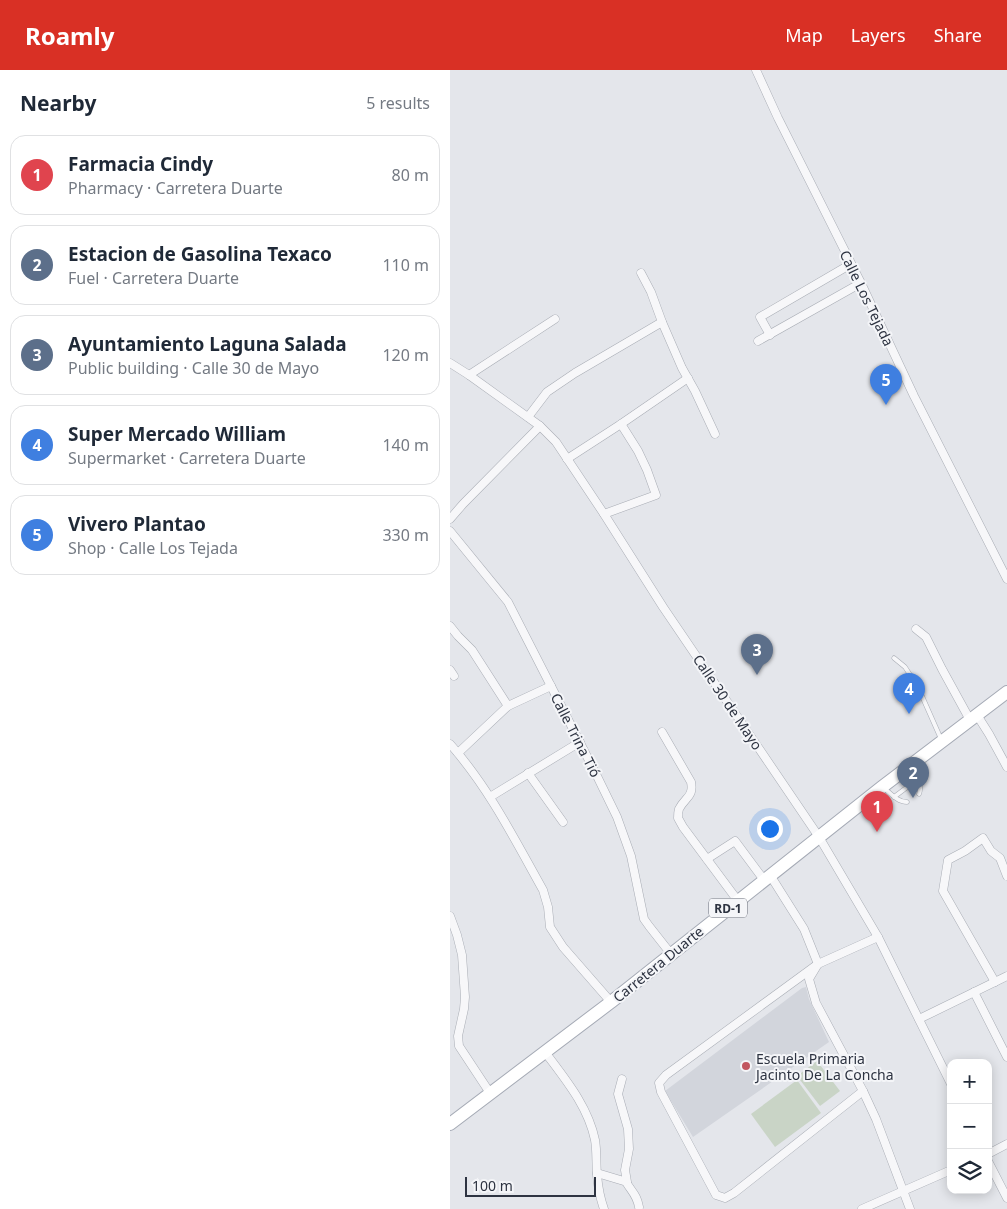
<!DOCTYPE html>
<html lang="en">
<head>
<meta charset="utf-8">
<style>
  :root { --surface:#fff; --page:#f2f2f3; --text:#1f2937; --muted:#747a83; --line:#e0e1e3; --accent:#d93025 }
  body { margin:0; font-family:"Noto Sans",sans-serif; background:var(--page); color:var(--text) }
  .controls { position:absolute; right:15px; bottom:15px; display:grid; overflow:hidden; border-radius:10px; box-shadow:0 2px 12px #0003 }
  .controls button { width:45px; height:45px; display:grid; place-items:center; padding:0; border:0; border-bottom:1px solid var(--line); background:var(--surface); color:var(--text); font:25px sans-serif }
  .scale { position:absolute; left:15px; bottom:12px; width:131px; box-sizing:border-box; padding-left:5px; border:2px solid #2d3341; border-top:0; font-size:14px; line-height:18px; white-space:nowrap; color:#2d3341; -webkit-text-stroke:4px #f4f5f8; paint-order:stroke }
  .you { position:absolute; left:319px; top:758px; width:18px; height:18px; margin:-12px; border:4px solid #fff; border-radius:50%; background:#1a73e8; box-shadow:0 0 0 8px #1a73e833 }
  .badge { display:grid; place-items:center; width:32px; height:32px; border-radius:50%; background:var(--accent); color:#fff; font-size:16px; font-weight:700 }
  .pin { position:absolute; translate:-50% -41px; filter:drop-shadow(0 1px 2px #0008) }
  .pin::after { content:''; position:absolute; top:26px; width:18px; height:15px; background:inherit; clip-path:polygon(0 0,100% 0,50% 100%) }
  .list { margin:0; padding:0; list-style:none }
  h2 { display:flex; justify-content:space-between; align-items:center; height:65px; margin:0; padding:0 20px; font-size:21px }
  h2 small { font-size:16px; font-weight:400; color:var(--muted) }
  .list li { display:grid; grid-template-columns:32px 1fr auto; gap:15px; align-items:center; box-sizing:border-box; height:80px; margin:0 10px 10px; padding:0 10px; border:1px solid var(--line); border-radius:15px }
  .list b { display:block; font-size:19px; white-space:nowrap }
  .list p { margin:0; font-size:16px; white-space:nowrap; color:var(--muted) }
  .list em { font-size:16px; font-style:normal; color:var(--muted) }
  .icon { flex:none; width:28px; height:28px; fill:none; stroke:currentColor; stroke-width:2; stroke-linecap:round; stroke-linejoin:round }
  .map { position:relative; flex:none; width:557px; height:1139px; overflow:hidden }
  header { display:flex; align-items:center; gap:30px; box-sizing:border-box; height:70px; padding:0 25px; background:var(--accent); color:#fff }
  header strong { font-size:24px }
  nav { display:flex; gap:28px; margin-inline-start:auto; font-size:18px }
  main { display:flex }
  aside { flex:1; background:var(--surface) }
  .map>svg:first-child { display:block }
</style>
</head>
<body>
<header>
<strong>Roamly</strong>
<nav><a>Map</a><a>Layers</a><a>Share</a></nav>
</header>
<main>
<aside>
<h2>Nearby<small>5 results</small></h2>
<ul class="list">
<li><span class="badge" style="background:#e0444e">1</span><div><b>Farmacia Cindy</b><p>Pharmacy · Carretera Duarte</p></div><em>80 m</em></li>
<li><span class="badge" style="background:#5c6f8a">2</span><div><b>Estacion de Gasolina Texaco</b><p>Fuel · Carretera Duarte</p></div><em>110 m</em></li>
<li><span class="badge" style="background:#5c6f8a">3</span><div><b>Ayuntamiento Laguna Salada</b><p>Public building · Calle 30 de Mayo</p></div><em>120 m</em></li>
<li><span class="badge" style="background:#3f7fe0">4</span><div><b>Super Mercado William</b><p>Supermarket · Carretera Duarte</p></div><em>140 m</em></li>
<li><span class="badge" style="background:#3f7fe0">5</span><div><b>Vivero Plantao</b><p>Shop · Calle Los Tejada</p></div><em>330 m</em></li>
</ul>
</aside>
<div class="map">
<svg width="557" height="1139" viewBox="0 0 557 1139">
  <rect width="100%" height="100%" fill="#e4e6eb"/>
  <path fill="#d2d5dc" d="M 356,917 L 359,929 L 379,972 L 243,1067 L 215,1021 L 352,918 Z"/>
  <g fill="#c9d4c6">
    <path d="M 367,991 L 390,1021 L 370,1036 L 347,1006 Z"/>
    <path d="M 347,1010 L 371,1043 L 325,1077 L 301,1044 Z"/>
  </g>
  <g fill="none" stroke-linecap="round" stroke-linejoin="round">
    <defs>
      <g id="lane">
        <path d="M 444,588 L 455,597 L 468,617 L 491,669"/>
        <path d="M 462,696 C 465,704 473,715 469,724"/>
        <path d="M 434,718 C 441,724 448,732 457,732"/>
        <path d="M 444,727 L 468,709"/>
      </g>
      <g id="street">
        <path d="M 306,0 L 328,48 L 411,213 L 464,326 L 557,509"/>
        <path d="M 191,203 L 201,222 L 212,252 L 232,298 L 245,321 L 265,364"/>
        <path d="M 320,265 L 310,247 L 401,194"/>
        <path d="M 308,271 L 411,213"/>
        <path d="M 0,293 L 19,305 L 90,356 L 106,372 L 154,444 L 213,537 L 369,767 L 428,867 L 501,1014"/>
        <path d="M 19,305 L 105,249"/>
        <path d="M 78,347 L 97,322 L 125,303 L 212,252"/>
        <path d="M 117,389 L 171,354 L 238,308"/>
        <path d="M 154,444 L 206,425 L 197,400 L 188,381 L 171,354"/>
        <path d="M 0,449 L 13,434 L 90,356"/>
        <path d="M 0,461 L 58,532 L 147,706 L 167,747 L 181,786 L 194,849 L 199,856 L 221,884"/>
        <path d="M 0,556 L 8,566 L 22,580 L 58,636 L 8,683"/>
        <path d="M 466,559 L 476,567 L 492,599 L 520,650"/>
        <path d="M 0,600 L 4,606"/>
        <path d="M 58,636 L 101,616"/>
        <path d="M 527,645 L 539,664 L 557,697"/>
        <path d="M 212,662 L 241,712 C 244,727 235,727 229,739 C 228,742 228,745 228,748 L 233,757 L 288,831"/>
        <path d="M 0,674 C 39,718 65,770 93,820 L 98,837 L 100,857 L 113,877 L 161,932"/>
        <path d="M 78,703 L 113,752"/>
        <path d="M 40,727 L 130,672"/>
        <path d="M 257,789 L 285,771 L 314,810"/>
        <path d="M 320,805 L 354,859 L 368,894 L 359,909 L 366,933 L 413,1021 L 426,1049 L 460,1139"/>
        <path d="M 0,846 L 7,865 L 12,885 L 15,927 L 14,939 L 8,966 L 9,976 L 40,1023"/>
        <path d="M 545,912 L 493,821 L 498,790 L 515,781 L 533,768 L 541,781 L 550,788 L 557,806"/>
        <path d="M 524,922 L 557,987"/>
        <path d="M 469,949 L 557,906"/>
        <path d="M 95,982 C 115,1009 138,1036 145,1070 C 147,1081 146,1093 147,1105 C 148,1116 150,1128 154,1139"/>
        <path d="M 413,1021 L 284,1123 L 275,1128 L 266,1125 L 211,1022 L 209,1013 L 216,1005 L 368,894 L 428,867"/>
        <path d="M 538,1084 L 557,1074"/>
        <path d="M 538,1091 L 557,1128"/>
        <path d="M 147,1103 L 177,1112 L 175,1100 L 179,1079 L 178,1059 L 168,1024 L 172,1009"/>
        <path d="M 176,1112 C 182,1122 187,1125 189,1137"/>
        <path d="M 412,1139 L 501,1100"/>
      </g>
      <path id="primary" d="M 0,1054 L 161,932 L 432,717 L 557,622"/>
    </defs>
    <use href="#lane" stroke="#a9adb5" stroke-width="5"/>
    <use href="#street" stroke="#a9adb5" stroke-width="9"/>
    <use href="#primary" stroke="#a5aab5" stroke-width="14"/>
    <use href="#lane" stroke="#f7f7f9" stroke-width="4"/>
    <use href="#street" stroke="#f7f7f9" stroke-width="8"/>
    <use href="#primary" stroke="#fff" stroke-width="12"/>
  </g>
  <circle fill="#c25660" stroke="#f4f5f8" stroke-width="2" cx="296" cy="996" r="5"/>
  <g text-anchor="middle" dominant-baseline="central" stroke-width="4" stroke-linejoin="round" paint-order="stroke">
    <rect fill="#f4f5f8" stroke="#696d78" stroke-width="1" x="259" y="828.5" width="38" height="19" rx="4"/>
    <g font-size="12" font-weight="bold" fill="#2d3341">
      <text x="278" y="838">RD-1</text>
    </g>
    <g font-size="14" fill="#2d3341" stroke="#f4f5f8">
      <text transform="translate(417 228) rotate(64)">Calle Los Tejada</text>
      <text transform="translate(278 632) rotate(56)">Calle 30 de Mayo</text>
      <text transform="translate(126 665) rotate(63)">Calle Trina Tió</text>
      <text transform="translate(208 894) rotate(-39)">Carretera Duarte</text>
    </g>
    <g font-size="14" fill="#2d3341" stroke="#f4f5f8" text-anchor="start">
      <text x="306" y="988">Escuela Primaria<tspan x="306" dy="16">Jacinto De La Concha</tspan></text>
    </g>
  </g>
</svg>
<div class="controls">
<button>+</button>
<button>−</button>
<button><svg class="icon" aria-label="layers" viewBox="0 0 24 24"><path d="M12 4l9 5-9 5-9-5zM3 14l9 5 9-5"/></svg></button>
</div>
<div class="scale">100 m</div>
<div class="you"></div>
<div class="pin badge" style="left:427px;top:762px;background:#e0444e">1</div>
<div class="pin badge" style="left:463px;top:728px;background:#5c6f8a">2</div>
<div class="pin badge" style="left:307px;top:605px;background:#5c6f8a">3</div>
<div class="pin badge" style="left:459px;top:644px;background:#3f7fe0">4</div>
<div class="pin badge" style="left:436px;top:335px;background:#3f7fe0">5</div>
</div>
</main>
</body>
</html>
